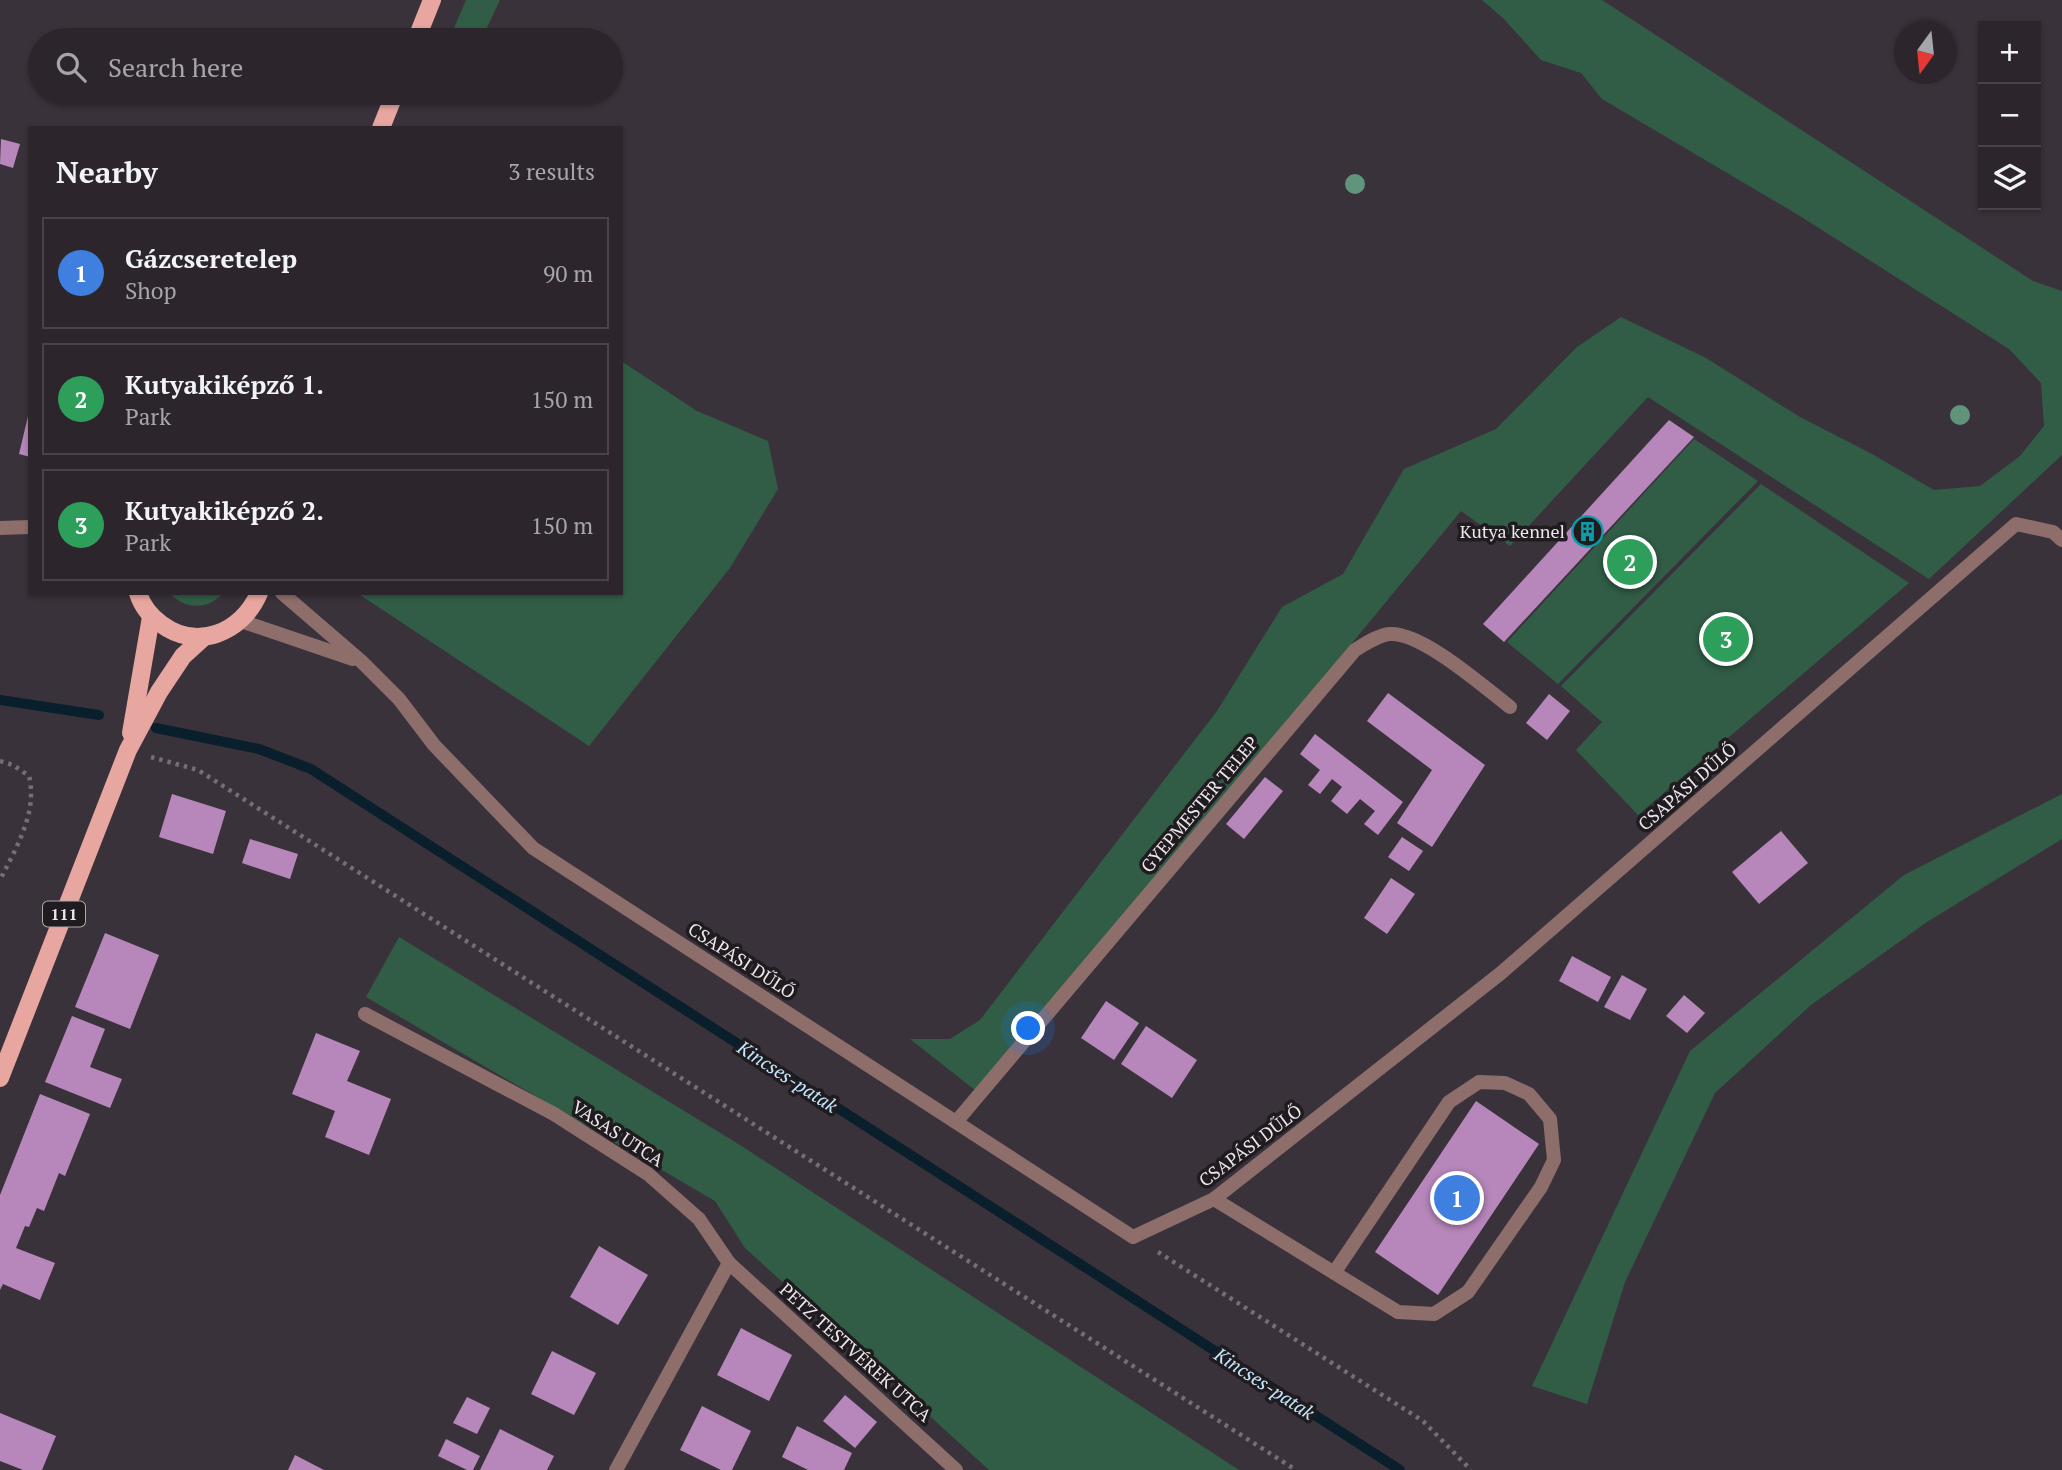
<!DOCTYPE html>
<html lang="en">
<head>
<meta charset="utf-8">
<style>
  :root { --surface:#2c262c; --page:#342e34; --text:#f1f3f6; --muted:#a6a5a9; --line:#484348; --accent:#bca0f2 }
  body { margin:0; font-family:"PT Serif",serif; background:var(--page); color:var(--text) }
  .controls { position:absolute; right:21px; top:21px; display:grid; overflow:hidden; border-radius:0px; box-shadow:0 2px 5px #0004 }
  .controls button { width:63px; height:63px; display:grid; place-items:center; padding:0; border:0; border-bottom:2px solid var(--line); background:var(--surface); color:var(--text); font:35px sans-serif }
  .compass { position:absolute; left:1894px; top:21px; width:63px; height:63px; border-radius:50%; background:var(--surface); box-shadow:0 2px 5px #0004; rotate:195deg }
  .you { position:absolute; left:1029px; top:1029px; width:24px; height:24px; margin:-18px; border:5px solid #fff; border-radius:50%; background:#1a73e8; box-shadow:0 0 0 10px #1a73e833 }
  .badge { display:grid; place-items:center; width:46px; height:46px; border-radius:50%; background:var(--accent); color:#fff; font-size:23px; font-weight:700 }
  .pin { position:absolute; translate:-50% -50%; border:4px solid #fff; box-shadow:0 2px 7px #0006 }
  .list { margin:0; padding:0; list-style:none }
  h2 { display:flex; justify-content:space-between; align-items:center; height:91px; margin:0; padding:0 28px; font-size:30px }
  h2 small { font-size:23px; font-weight:400; color:var(--muted) }
  .list li { display:grid; grid-template-columns:46px 1fr auto; gap:21px; align-items:center; box-sizing:border-box; height:112px; margin:0 14px 14px; padding:0 14px; border:2px solid var(--line); border-radius:0px }
  .list b { display:block; font-size:26px; white-space:nowrap }
  .list p { margin:0; font-size:23px; white-space:nowrap; color:var(--muted) }
  .list em { font-size:23px; font-style:normal; color:var(--muted) }
  .icon { flex:none; width:38px; height:38px; fill:none; stroke:currentColor; stroke-width:2; stroke-linecap:round; stroke-linejoin:round }
  .map { position:relative; flex:none; width:2062px; height:1470px; overflow:hidden }
  .search { position:absolute; background:var(--surface); box-shadow:0 2px 5px #0004; left:28px; top:28px; width:595px; height:77px; display:flex; align-items:center; gap:18px; box-sizing:border-box; padding:0 24px; border-radius:38px; color:var(--muted); font-size:26px }
  .panel { position:absolute; background:var(--surface); box-shadow:0 2px 5px #0004; left:28px; top:126px; width:595px; height:469px; border-radius:0px }
  .map>svg:first-child { display:block }
</style>
</head>
<body>
<div class="map">
<svg width="2062" height="1470" viewBox="0 0 2062 1470">
  <rect width="100%" height="100%" fill="#3a323b"/>
  <g fill="#315d46">
    <path d="M 466,0 L 500,0 L 481,40 L 449,40 Z"/>
    <path d="M 1482,0 L 1602,0 L 2033,281 L 2062,291 L 2062,455 L 1929,579 L 1648,397 L 1510,546 L 1461,511 L 980,1094 L 910,1039 L 950,1039 L 980,1020 L 1217,711 L 1282,607 L 1343,574 L 1404,469 L 1496,429 L 1577,347 L 1621,317 L 1706,358 L 1800,417 L 1872,454 L 1934,490 L 1980,486 L 2020,456 L 2044,426 L 2041,383 L 2009,349 L 1800,216 L 1602,99 L 1581,73 L 1541,60 L 1504,19 Z"/>
    <path d="M 621,361 L 697,411 L 768,441 L 778,489 L 730,568 L 589,746 L 357,593 L 621,593 Z"/>
    <path d="M 1694,439 L 1758,481 L 1558,684 L 1507,642 Z"/>
    <path d="M 1761,484 L 1909,583 L 1638,815 L 1576,750 L 1602,722 L 1561,686 Z"/>
    <path d="M 170,593 L 223,593 C 209,610 184,610 170,593 Z"/>
    <path d="M 2062,794 L 2062,839 L 1927,922 L 1811,1005 L 1715,1093 L 1625,1282 L 1587,1404 L 1532,1386 L 1690,1051 L 1904,875 Z"/>
    <path d="M 399,937 L 740,1145 L 1239,1470 L 989,1470 L 745,1248 L 715,1201 L 366,997 Z"/>
  </g>
  <g fill="none" stroke-linecap="round" stroke-linejoin="round">
    <g stroke="#091f2c" stroke-width="10">
      <path d="M 0,700 L 99,715"/>
      <path d="M 156,728 L 259,749 L 311,769 L 1400,1470"/>
    </g>
  </g>
  <g fill="#b787bb">
    <path d="M 1,139 L 20,144 L 13,168 L 0,164 Z"/>
    <path d="M 29,412 L 30,412 L 30,457 L 19,454 Z"/>
    <path d="M 1669,420 L 1694,437 L 1504,642 L 1483,624 Z"/>
    <path d="M 1388,693 L 1485,765 L 1432,847 L 1397,823 L 1432,770 L 1367,721 Z"/>
    <path d="M 1549,694 L 1570,711 L 1547,740 L 1526,723 Z"/>
    <path d="M 1315,734 L 1403,802 L 1378,835 L 1364,824 L 1375,811 L 1360,799 L 1347,814 L 1331,801 L 1342,787 L 1332,779 L 1320,794 L 1308,785 L 1320,770 L 1300,754 Z"/>
    <path d="M 1265,777 L 1283,791 L 1244,839 L 1226,824 Z"/>
    <path d="M 172,794 L 226,811 L 213,854 L 159,837 Z"/>
    <path d="M 1781,831 L 1808,863 L 1759,904 L 1732,872 Z"/>
    <path d="M 1402,837 L 1423,851 L 1409,871 L 1388,857 Z"/>
    <path d="M 250,839 L 298,854 L 290,879 L 242,863 Z"/>
    <path d="M 1391,878 L 1415,894 L 1387,934 L 1364,918 Z"/>
    <path d="M 105,933 L 159,955 L 130,1029 L 75,1007 Z"/>
    <path d="M 1572,956 L 1611,977 L 1598,1002 L 1559,981 Z"/>
    <path d="M 1622,975 L 1647,989 L 1630,1020 L 1604,1007 Z"/>
    <path d="M 1684,995 L 1705,1013 L 1687,1033 L 1666,1016 Z"/>
    <path d="M 1106,1001 L 1139,1023 L 1114,1060 L 1081,1038 Z"/>
    <path d="M 72,1016 L 105,1029 L 90,1067 L 122,1079 L 110,1108 L 45,1082 Z"/>
    <path d="M 1146,1026 L 1197,1060 L 1172,1098 L 1121,1064 Z"/>
    <path d="M 316,1033 L 360,1051 L 347,1081 L 391,1099 L 369,1155 L 325,1137 L 335,1111 L 292,1094 Z"/>
    <path d="M 40,1094 L 90,1114 L 65,1176 L 59,1173 L 44,1211 L 37,1208 L 29,1227 L 25,1226 L 16,1248 L 55,1263 L 40,1300 L 3,1284 L 0,1290 L 0,1195 Z"/>
    <path d="M 1476,1101 L 1539,1144 L 1438,1295 L 1375,1252 Z"/>
    <path d="M 599,1246 L 648,1275 L 618,1325 L 570,1297 Z"/>
    <path d="M 741,1328 L 792,1355 L 769,1401 L 717,1375 Z"/>
    <path d="M 552,1351 L 596,1373 L 574,1415 L 531,1394 Z"/>
    <path d="M 845,1395 L 877,1422 L 855,1448 L 823,1421 Z"/>
    <path d="M 467,1397 L 490,1408 L 477,1434 L 453,1423 Z"/>
    <path d="M 702,1406 L 751,1431 L 732,1470 L 721,1470 L 680,1450 Z"/>
    <path d="M 0,1413 L 56,1436 L 42,1470 L 23,1470 L 0,1461 Z"/>
    <path d="M 797,1426 L 852,1453 L 844,1470 L 808,1470 L 782,1457 Z"/>
    <path d="M 500,1429 L 554,1456 L 547,1470 L 480,1470 Z"/>
    <path d="M 446,1439 L 480,1456 L 473,1470 L 467,1470 L 438,1456 Z"/>
    <path d="M 295,1455 L 324,1470 L 288,1470 Z"/>
  </g>
  <g fill="none" stroke-linecap="round" stroke-linejoin="round">
    <g stroke="#756e75" stroke-width="4.5" stroke-dasharray="3.5 5" stroke-linecap="butt">
      <path d="M 151,757 L 198,770 L 1296,1470"/>
      <path d="M 0,761 L 13,765 L 29,776 C 38,812 16,848 0,880"/>
      <path d="M 1158,1252 L 1423,1421 L 1471,1470"/>
    </g>
    <g stroke="#8e6e6b" stroke-width="14">
      <path d="M 956,1122 L 1355,650 C 1365,644 1378,635 1390,634 C 1422,632 1484,687 1510,707"/>
      <path d="M 1214,1199 L 1398,1312 L 1434,1314 L 1468,1292 L 1541,1187 L 1554,1160 L 1550,1119 L 1529,1094 L 1505,1083 L 1479,1082 L 1449,1102 L 1334,1273"/>
      <path d="M 1133,1237 L 1214,1199 L 1501,973 L 2016,524 L 2053,532 L 2062,540"/>
    </g>
    <g stroke="#8e6e6b" stroke-width="14">
      <path d="M 0,528 L 30,527"/>
      <path d="M 282,593 L 361,661 L 399,699 L 434,745 L 533,848 L 1133,1237"/>
      <path d="M 241,621 L 353,659"/>
      <path d="M 365,1014 L 554,1114 L 648,1174 L 699,1219 L 729,1263 L 956,1470"/>
      <path d="M 616,1470 L 729,1263"/>
    </g>
    <g stroke="#e7a6a0" stroke-width="18">
      <path d="M 416,40 L 432,0"/>
      <path d="M 381,128 L 395,93"/>
      <path d="M 138,593 C 142,606 150,616 161,624 C 197,651 242,633 259,593"/>
      <path d="M 131,733 L 151,617"/>
      <path d="M 0,1078 L 128,750 L 159,692 L 183,656 L 204,637"/>
    </g>
  </g>
  <g fill="#60947b">
    <circle cx="1355" cy="184" r="10"/>
    <circle cx="1960" cy="415" r="10"/>
  </g>
  <defs>
    <symbol id="building-ring" viewBox="-11 -11 22 22"><circle r="9.5" fill="#1f1b1f" stroke="#0f9aa8" stroke-width="1.5"/><path d="M-4-6H4V6H1V3H-1V6H-4ZM-2.5-4.3h1.7v1.8h-1.7ZM.8-4.3h1.7v1.8H.8ZM-2.5-1h1.7V.8h-1.7ZM.8-1h1.7V.8H.8Z" fill="#0f9aa8"/></symbol>
  </defs>
  <g fill-rule="evenodd">
    <use href="#building-ring" x="1570" y="514" width="35" height="35"/>
  </g>
  <g text-anchor="middle" dominant-baseline="central" stroke-width="7" stroke-linejoin="round" paint-order="stroke">
    <rect fill="#1f1b1f" stroke="#aeaaae" stroke-width="2" x="43" y="901.5" width="42" height="25" rx="5"/>
    <g font-size="16" font-weight="bold" fill="#ece7ec">
      <text x="64" y="914">111</text>
    </g>
    <g font-size="18" fill="#ece7ec" stroke="#1f1b1f" text-anchor="end">
      <text x="1565" y="531">Kutya kennel</text>
    </g>
    <g font-size="18" fill="#ece7ec" stroke="#1f1b1f">
      <text transform="translate(1687 786) rotate(-41)">CSAPÁSI DŰLŐ</text>
      <text transform="translate(1199 804) rotate(-50)">GYEPMESTER TELEP</text>
      <text transform="translate(742 960) rotate(33)">CSAPÁSI DŰLŐ</text>
      <text transform="translate(618 1133) rotate(33)">VASAS UTCA</text>
      <text transform="translate(1250 1145) rotate(-37)">CSAPÁSI DŰLŐ</text>
      <text transform="translate(856 1352) rotate(42)">PETZ TESTVÉREK UTCA</text>
    </g>
    <g font-size="19" font-style="italic" fill="#c2e6fc" stroke="#1f1b1f">
      <text transform="translate(788 1076) rotate(33)">Kincses-patak</text>
      <text transform="translate(1265 1383) rotate(33)">Kincses-patak</text>
    </g>
  </g>
</svg>
<div class="controls">
<button>+</button>
<button>−</button>
<button><svg class="icon" aria-label="layers" viewBox="0 0 24 24"><path d="M12 4l9 5-9 5-9-5zM3 14l9 5 9-5"/></svg></button>
</div>
<svg class="compass" viewBox="-18 -18 36 36"><path d="M0-13l5 13h-10z" fill="#e53935"/><path d="M0 13l5-13h-10z" fill="#a6a5a9"/></svg>
<div class="you"></div>
<div class="pin badge" style="left:1457px;top:1198px;background:#3f7fe0">1</div>
<div class="pin badge" style="left:1630px;top:562px;background:#2e9e5b">2</div>
<div class="pin badge" style="left:1726px;top:639px;background:#2e9e5b">3</div>
<div class="search"><svg class="icon" aria-label="search" viewBox="0 0 24 24"><circle cx="10" cy="10" r="6"/><path d="M15 15l6 6"/></svg>Search here</div>
<section class="panel">
<h2>Nearby<small>3 results</small></h2>
<ul class="list">
<li><span class="badge" style="background:#3f7fe0">1</span><div><b>Gázcseretelep</b><p>Shop</p></div><em>90 m</em></li>
<li><span class="badge" style="background:#2e9e5b">2</span><div><b>Kutyakiképző 1.</b><p>Park</p></div><em>150 m</em></li>
<li><span class="badge" style="background:#2e9e5b">3</span><div><b>Kutyakiképző 2.</b><p>Park</p></div><em>150 m</em></li>
</ul>
</section>
</div>
</body>
</html>
